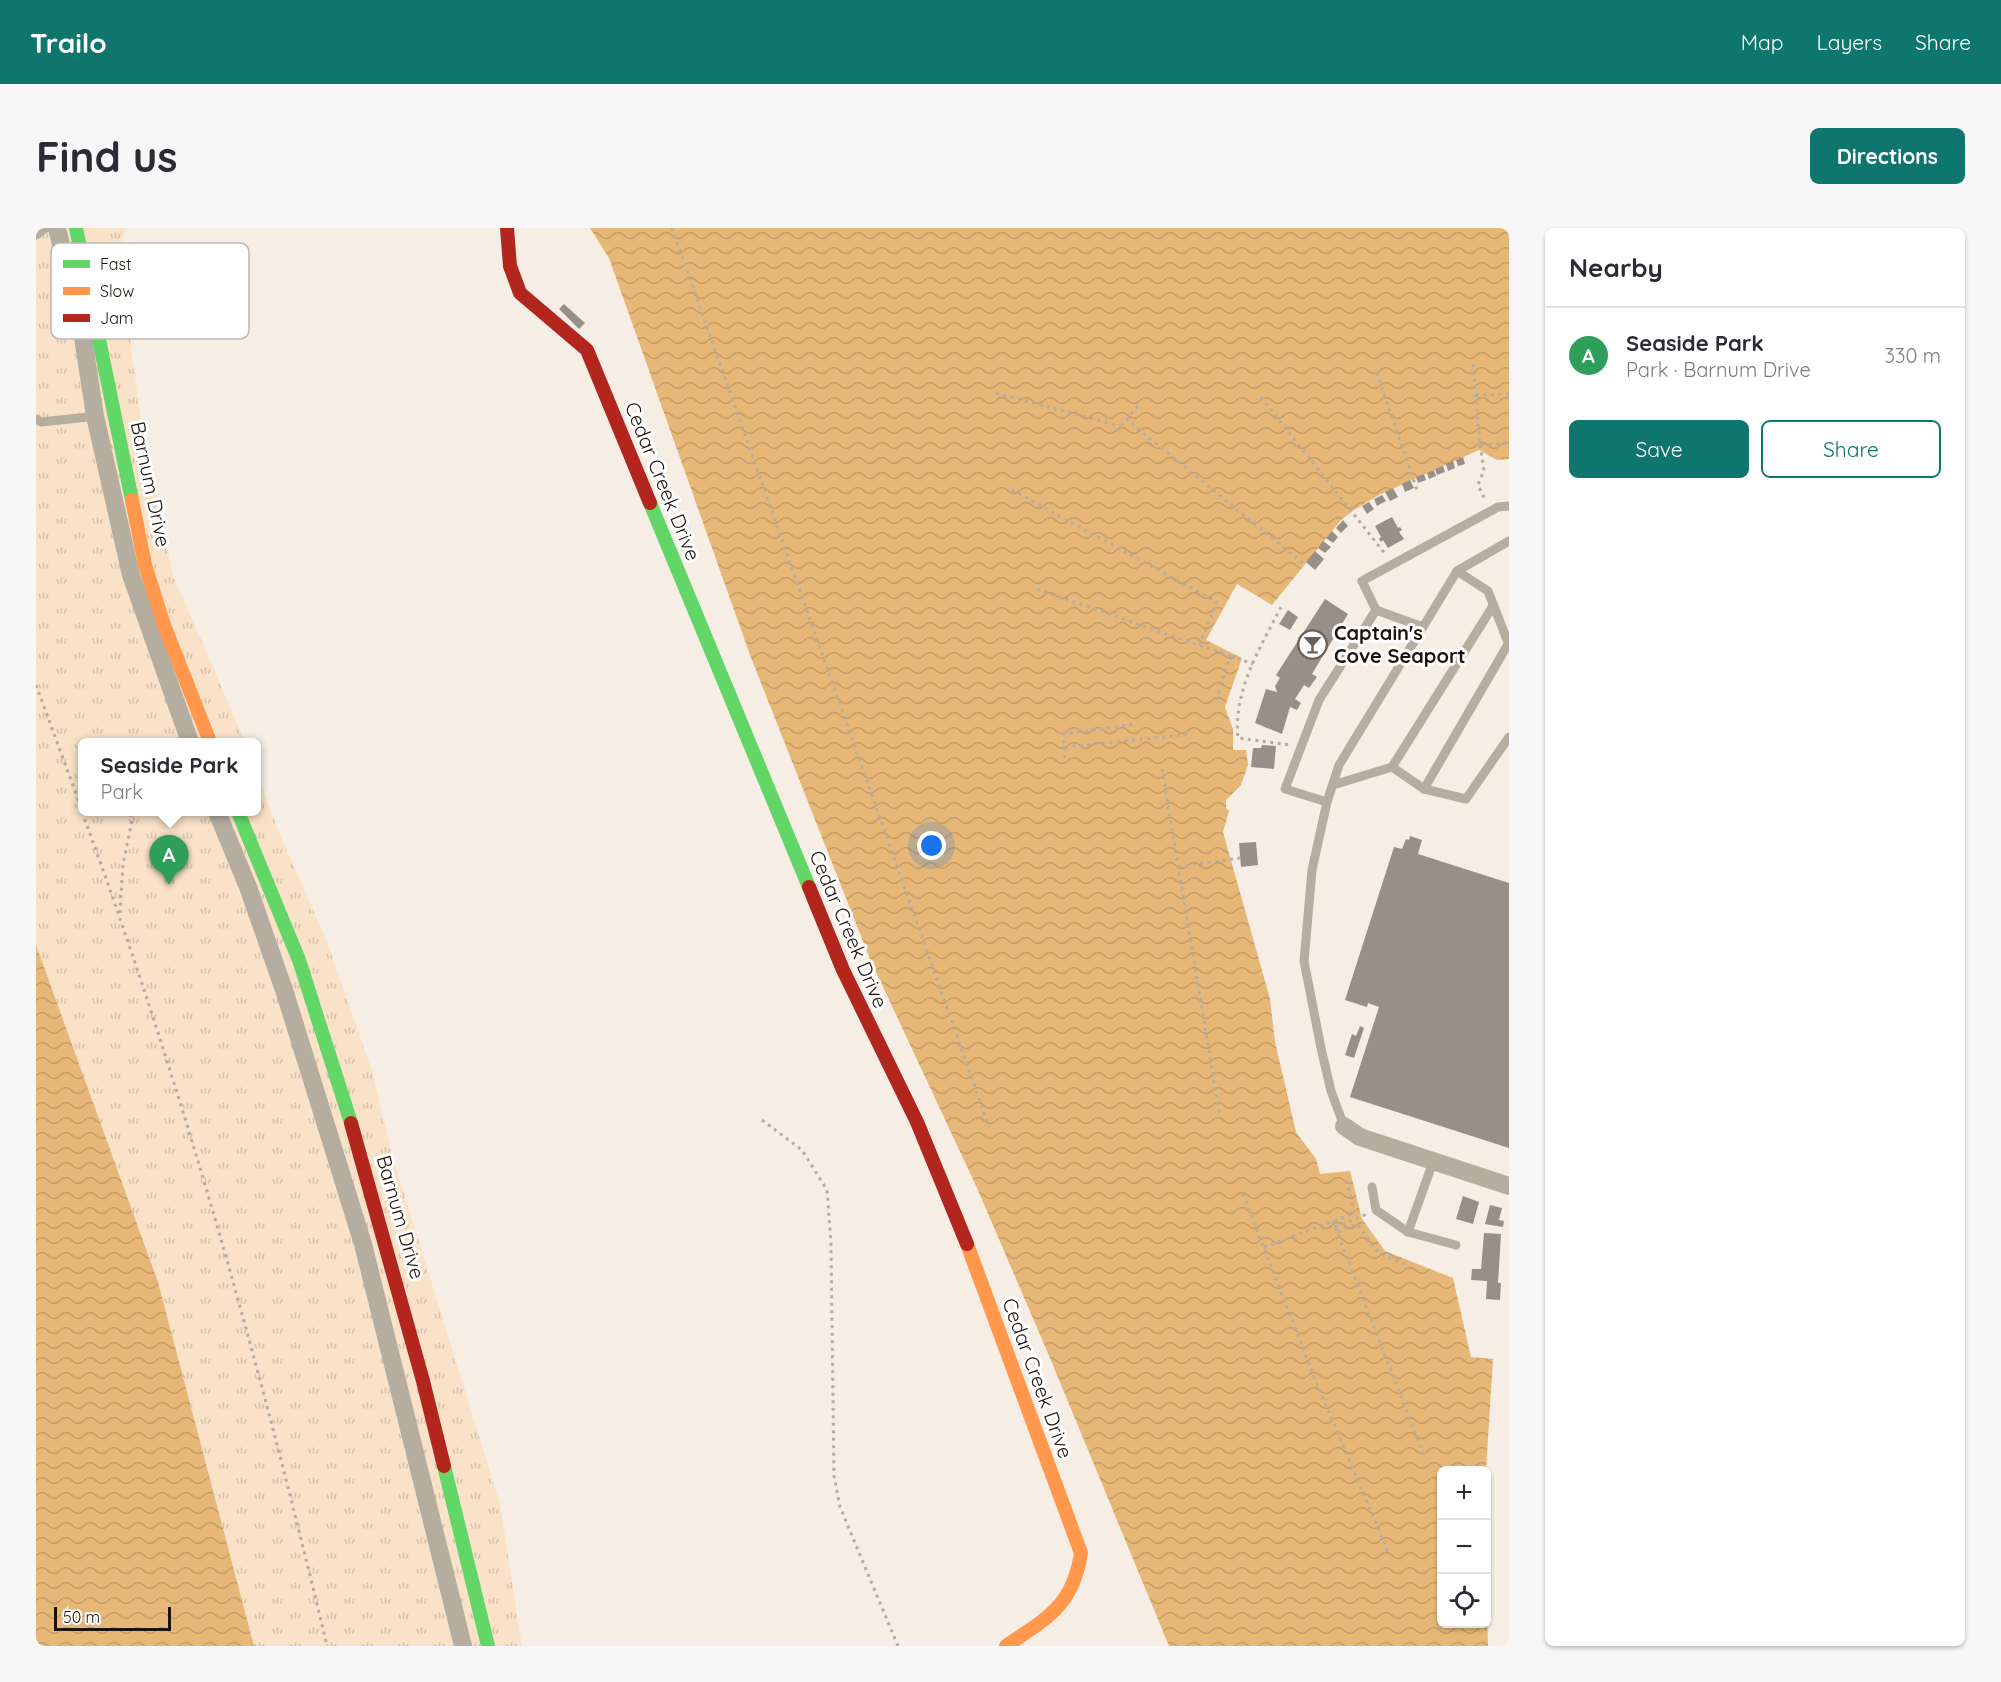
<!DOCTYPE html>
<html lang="en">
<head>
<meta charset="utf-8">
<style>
  :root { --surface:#fff; --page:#f7f7f7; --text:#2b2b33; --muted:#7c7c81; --line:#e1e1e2; --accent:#0f766e }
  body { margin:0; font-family:Quicksand,sans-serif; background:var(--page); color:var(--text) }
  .controls { position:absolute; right:18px; bottom:18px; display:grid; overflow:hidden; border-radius:9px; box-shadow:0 2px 4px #0004 }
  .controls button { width:54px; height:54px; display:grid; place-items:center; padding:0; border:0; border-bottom:2px solid var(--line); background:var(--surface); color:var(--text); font:30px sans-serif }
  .scale { position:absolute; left:18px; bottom:15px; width:117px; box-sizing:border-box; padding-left:6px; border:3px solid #1b130a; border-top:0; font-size:16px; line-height:21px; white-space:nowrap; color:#1b130a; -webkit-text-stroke:4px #fefefe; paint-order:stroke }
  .you { position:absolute; left:896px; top:618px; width:21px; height:21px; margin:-15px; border:4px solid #fff; border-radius:50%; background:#1a73e8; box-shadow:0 0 0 9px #1a73e833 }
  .badge { display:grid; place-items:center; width:39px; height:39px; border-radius:50%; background:var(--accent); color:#fff; font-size:20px; font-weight:700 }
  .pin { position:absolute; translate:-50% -50px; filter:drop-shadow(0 2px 3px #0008) }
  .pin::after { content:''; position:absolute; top:32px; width:21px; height:18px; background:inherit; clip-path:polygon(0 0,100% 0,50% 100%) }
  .popup { position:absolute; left:42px; top:510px; width:183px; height:78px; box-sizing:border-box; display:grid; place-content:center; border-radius:9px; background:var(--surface); filter:drop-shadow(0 2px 4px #0005); font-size:20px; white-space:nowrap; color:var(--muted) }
  .popup b { font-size:22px; color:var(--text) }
  .popup::after { content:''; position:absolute; left:50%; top:100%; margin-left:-12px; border:12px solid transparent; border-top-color:var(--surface) }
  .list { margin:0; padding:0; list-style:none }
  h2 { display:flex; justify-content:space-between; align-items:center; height:78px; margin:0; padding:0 24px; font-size:26px }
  h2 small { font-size:20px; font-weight:400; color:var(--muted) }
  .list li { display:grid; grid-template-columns:39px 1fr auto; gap:18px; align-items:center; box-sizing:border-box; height:96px; padding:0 24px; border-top:2px solid var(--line) }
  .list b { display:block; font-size:22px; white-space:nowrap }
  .list p { margin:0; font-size:20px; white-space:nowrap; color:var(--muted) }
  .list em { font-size:20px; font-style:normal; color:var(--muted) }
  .actions { display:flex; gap:12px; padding:18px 24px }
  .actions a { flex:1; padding:14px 0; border:2px solid var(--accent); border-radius:9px; text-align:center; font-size:21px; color:var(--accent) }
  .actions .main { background:var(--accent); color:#fff }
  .icon { flex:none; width:33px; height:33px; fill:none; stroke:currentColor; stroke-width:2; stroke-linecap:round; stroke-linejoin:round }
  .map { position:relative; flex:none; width:1473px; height:1418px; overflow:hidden; border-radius:9px }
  header { display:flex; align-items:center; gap:36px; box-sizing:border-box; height:84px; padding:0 30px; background:var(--accent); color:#fff }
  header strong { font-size:28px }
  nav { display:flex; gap:33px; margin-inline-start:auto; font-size:21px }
  .intro { display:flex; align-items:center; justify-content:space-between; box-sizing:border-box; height:144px; padding:0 36px }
  h1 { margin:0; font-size:42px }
  .button { padding:15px 27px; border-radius:9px; background:var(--accent); color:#fff; font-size:21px; font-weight:700 }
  main { display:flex; gap:36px; padding:0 36px }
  aside { flex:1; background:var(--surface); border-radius:9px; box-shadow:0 2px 4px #0004 }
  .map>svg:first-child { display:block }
</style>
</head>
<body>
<header>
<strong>Trailo</strong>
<nav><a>Map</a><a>Layers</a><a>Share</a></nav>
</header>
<div class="intro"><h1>Find us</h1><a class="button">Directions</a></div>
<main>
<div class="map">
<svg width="1473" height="1418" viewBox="0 0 1473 1418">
  <defs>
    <pattern id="park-tufts" width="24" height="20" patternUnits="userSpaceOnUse" patternTransform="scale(1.5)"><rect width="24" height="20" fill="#f9e2c8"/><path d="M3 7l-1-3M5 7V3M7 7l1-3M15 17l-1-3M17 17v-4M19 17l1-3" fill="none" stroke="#d5c1aa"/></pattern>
    <pattern id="water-waves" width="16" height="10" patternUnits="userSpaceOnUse" patternTransform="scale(1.5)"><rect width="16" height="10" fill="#e7b777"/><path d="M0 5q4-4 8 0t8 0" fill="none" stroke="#c69c66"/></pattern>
  </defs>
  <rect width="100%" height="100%" fill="#f6eee5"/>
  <path fill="url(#park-tufts)" d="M 0,0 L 89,0 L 82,26 L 105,192 L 137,347 L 209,514 L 46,514 L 46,584 L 220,584 L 220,543 L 243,604 L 290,711 L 336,843 L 358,933 L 464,1276 L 486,1418 L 218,1418 L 122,1054 L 0,717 Z"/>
  <g fill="url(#water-waves)">
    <path d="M 554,0 L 1473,0 L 1473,231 L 1461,232 L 1443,222 L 1343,267 L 1318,282 L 1305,292 L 1236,377 L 1201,356 L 1170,412 L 1206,430 L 1189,479 L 1197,501 L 1197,522 L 1210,522 L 1212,537 L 1205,557 L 1190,572 L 1190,580 L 1193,583 L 1187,604 L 1234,771 L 1239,814 L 1260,904 L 1280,931 L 1284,946 L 1314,943 L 1326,991 L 1349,1023 L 1417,1050 L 1435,1129 L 1457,1131 L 1450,1242 L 1406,1242 L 1406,1396 L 1450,1396 L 1451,1384 L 1452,1418 L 1133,1418 L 1014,1130 L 941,960 L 834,731 L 714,427 L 573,30 Z"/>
    <path d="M 0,717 L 122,1054 L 218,1418 L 0,1418 Z"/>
  </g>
  <g fill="#979088">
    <path d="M 528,76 L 549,95 L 543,101 L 523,81 Z"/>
    <path d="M 1427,229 L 1429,236 L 1422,238 L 1420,232 Z"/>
    <path d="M 1417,233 L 1419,240 L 1412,243 L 1410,236 Z"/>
    <path d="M 1407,238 L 1409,244 L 1401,247 L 1399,241 Z"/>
    <path d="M 1398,242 L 1400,248 L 1393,251 L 1391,245 Z"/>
    <path d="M 1388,246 L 1390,252 L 1382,255 L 1380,249 Z"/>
    <path d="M 1374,252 L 1378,260 L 1369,264 L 1366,256 Z"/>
    <path d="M 1357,260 L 1362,269 L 1354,273 L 1349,264 Z"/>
    <path d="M 1346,267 L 1350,273 L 1341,278 L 1338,271 Z"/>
    <path d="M 1333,274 L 1338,281 L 1331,286 L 1326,278 Z"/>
    <path d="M 1356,289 L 1362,300 L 1364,299 L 1366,302 L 1363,304 L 1368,311 L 1352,320 L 1347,312 L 1345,314 L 1343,311 L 1345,309 L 1339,298 Z"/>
    <path d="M 1307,292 L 1312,298 L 1305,305 L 1300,300 Z"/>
    <path d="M 1296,303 L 1302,309 L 1297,315 L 1290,310 Z"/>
    <path d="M 1287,313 L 1295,319 L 1289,325 L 1282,320 Z"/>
    <path d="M 1279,323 L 1288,331 L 1279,342 L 1270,334 Z"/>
    <path d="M 1289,371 L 1312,386 L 1276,446 L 1281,449 L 1273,460 L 1268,457 L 1259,471 L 1265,475 L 1261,482 L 1254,479 L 1246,506 L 1219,495 L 1230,461 L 1241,464 L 1239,458 L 1244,450 L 1240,447 Z"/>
    <path d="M 1252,382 L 1262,389 L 1254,402 L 1243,396 Z"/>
    <path d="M 1226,517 L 1240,518 L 1238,541 L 1215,539 L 1217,520 L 1225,520 Z"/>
    <path d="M 1374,608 L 1386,612 L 1382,626 L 1473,655 L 1473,920 L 1314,869 L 1343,779 L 1332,775 L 1331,779 L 1309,772 L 1358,619 L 1366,621 L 1370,611 L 1373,612 Z"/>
    <path d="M 1220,614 L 1222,637 L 1205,639 L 1203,615 Z"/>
    <path d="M 1324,798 L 1328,800 L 1318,830 L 1309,827 L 1316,806 L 1320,808 Z"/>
    <path d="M 1427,968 L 1443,974 L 1437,996 L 1420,991 Z"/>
    <path d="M 1454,977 L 1466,980 L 1463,992 L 1468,993 L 1467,999 L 1449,996 Z"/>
    <path d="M 1448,1005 L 1465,1006 L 1462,1055 L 1465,1055 L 1464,1072 L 1450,1071 L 1451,1053 L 1435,1052 L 1436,1041 L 1445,1041 Z"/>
  </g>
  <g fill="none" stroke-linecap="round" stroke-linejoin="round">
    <g stroke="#b5ada4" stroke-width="3" stroke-dasharray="3 4.5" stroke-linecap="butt">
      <path d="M 636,0 L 953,899"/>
      <path d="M 1437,136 L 1444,217 L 1473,215"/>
      <path d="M 1341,145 L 1381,262"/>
      <path d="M 960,165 L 1084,198"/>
      <path d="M 1440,167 L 1473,166"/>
      <path d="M 1225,169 L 1350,327"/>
      <path d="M 1090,191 L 1269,337"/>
      <path d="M 1080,203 L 1103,177"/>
      <path d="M 1444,217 L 1448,242 L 1442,257 L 1449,272"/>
      <path d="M 976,262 L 1181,374 L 1163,417"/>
      <path d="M 1001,361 L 1194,428 L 1180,475"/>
      <path d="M 1245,379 C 1224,420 1197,463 1202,510 L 1254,517"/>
      <path d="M 1194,428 L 1217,436"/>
      <path d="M 0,457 L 46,582"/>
      <path d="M 1029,519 L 1155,506"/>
      <path d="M 1029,530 L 1028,506 L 1099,496"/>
      <path d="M 1126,541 L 1184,889"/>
      <path d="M 46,584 C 146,856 224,1136 291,1418"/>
      <path d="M 1142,639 L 1204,630"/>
      <path d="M 84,685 L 87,636 L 96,593 L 94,584"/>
      <path d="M 726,892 L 766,922 L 791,962 L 795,1015 L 798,1248 L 804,1279 L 862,1418"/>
      <path d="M 1207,966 L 1278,1149 L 1353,1326"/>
      <path d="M 1297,993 L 1389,1230"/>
      <path d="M 1299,999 L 1331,986"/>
      <path d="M 1302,1004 L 1321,996 L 1342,1024 L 1374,1039"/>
      <path d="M 1228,1019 L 1319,985 L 1310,952"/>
    </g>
    <g stroke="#b6ada1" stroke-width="9">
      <path d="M 0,7 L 10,0"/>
      <path d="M 0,191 L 5,194 L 62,188"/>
      <path d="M 1421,343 L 1452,363 L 1473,417"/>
      <path d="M 1457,378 L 1356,539 L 1388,561 L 1430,571 L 1473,509"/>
      <path d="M 1340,382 L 1387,399"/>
      <path d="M 1297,557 L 1356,539"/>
      <path d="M 1388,561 L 1471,418"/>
      <path d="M 1291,574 L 1303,537 L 1421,343 L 1473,313"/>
      <path d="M 1308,898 L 1295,863 L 1285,820 L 1268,733 L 1276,642 L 1291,574 L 1249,561 L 1283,472 L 1340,382 L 1326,353 L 1462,279 L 1473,278"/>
      <path d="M 1336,959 L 1340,982 L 1372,1004 L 1420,1017"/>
      <path d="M 1372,1004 L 1397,934"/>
    </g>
    <g stroke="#b6ada1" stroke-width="18">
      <path d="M 21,0 L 46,103 L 59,188 L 95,347 L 154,514"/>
      <path d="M 181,584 L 212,659 L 249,765 L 327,1016 L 427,1418"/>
      <path d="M 1308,898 L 1324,909 L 1473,958"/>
    </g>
    <g stroke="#63d668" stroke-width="14">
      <path d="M 40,0 L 96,272"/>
      <path d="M 614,275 L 773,659"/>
      <path d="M 202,584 L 263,732 L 315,895"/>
      <path d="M 408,1238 L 452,1418"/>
    </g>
    <g stroke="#ff974d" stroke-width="14">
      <path d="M 96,272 L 109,337 L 128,397 L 174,514"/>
      <path d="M 931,1016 L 1045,1325 C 1037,1378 1011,1390 970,1418"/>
    </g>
    <g stroke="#b3261e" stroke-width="14">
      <path d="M 471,0 L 474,38 L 484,65 L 551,122 L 614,275"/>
      <path d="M 773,659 L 807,742 L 881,894 L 931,1016"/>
      <path d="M 315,895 L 387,1153 L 408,1238"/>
    </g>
  </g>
  <defs>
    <symbol id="bar-ring" viewBox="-11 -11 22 22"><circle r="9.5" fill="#fefefe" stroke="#686057" stroke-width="1.5"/><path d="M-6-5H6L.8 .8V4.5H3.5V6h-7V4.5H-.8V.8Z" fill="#686057"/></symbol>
  </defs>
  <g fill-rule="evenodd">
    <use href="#bar-ring" x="1260" y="400" width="33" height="33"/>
  </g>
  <g text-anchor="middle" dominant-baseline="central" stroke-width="6" stroke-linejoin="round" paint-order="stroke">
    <g font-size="20" fill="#1b130a" stroke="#fefefe">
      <text transform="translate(627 253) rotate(68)">Cedar Creek Drive</text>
      <text transform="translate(115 256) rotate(78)">Barnum Drive</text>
      <text transform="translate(813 701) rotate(67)">Cedar Creek Drive</text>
      <text transform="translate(365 989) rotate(74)">Barnum Drive</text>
      <text transform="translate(1002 1150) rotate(70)">Cedar Creek Drive</text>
    </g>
    <g font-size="20" font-weight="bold" fill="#1b130a" stroke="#fefefe" text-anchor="start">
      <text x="1298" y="404">Captain's<tspan x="1298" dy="23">Cove Seaport</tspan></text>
    </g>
  </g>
  <rect x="15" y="15" width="198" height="96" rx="9" fill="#fefefe" stroke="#bab8b5" stroke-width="1.5"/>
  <rect x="27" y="32" width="27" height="8" fill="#63d668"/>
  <rect x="27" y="59" width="27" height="8" fill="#ff974d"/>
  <rect x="27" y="86" width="27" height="8" fill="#b3261e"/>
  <g font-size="16" fill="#1b130a">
    <text x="64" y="42">Fast</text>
    <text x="64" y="69">Slow</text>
    <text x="64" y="96">Jam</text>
  </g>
</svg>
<div class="controls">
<button>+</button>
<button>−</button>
<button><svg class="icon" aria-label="locate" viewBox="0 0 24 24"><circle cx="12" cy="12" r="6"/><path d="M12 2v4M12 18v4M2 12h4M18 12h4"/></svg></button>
</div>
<div class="scale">50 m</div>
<div class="you"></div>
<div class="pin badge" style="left:133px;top:657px;background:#2e9e5b">A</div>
<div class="popup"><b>Seaside Park</b>Park</div>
</div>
<aside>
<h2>Nearby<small></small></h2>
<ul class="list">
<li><span class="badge" style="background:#2e9e5b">A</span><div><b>Seaside Park</b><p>Park · Barnum Drive</p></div><em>330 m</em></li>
</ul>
<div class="actions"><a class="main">Save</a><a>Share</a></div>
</aside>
</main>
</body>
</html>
